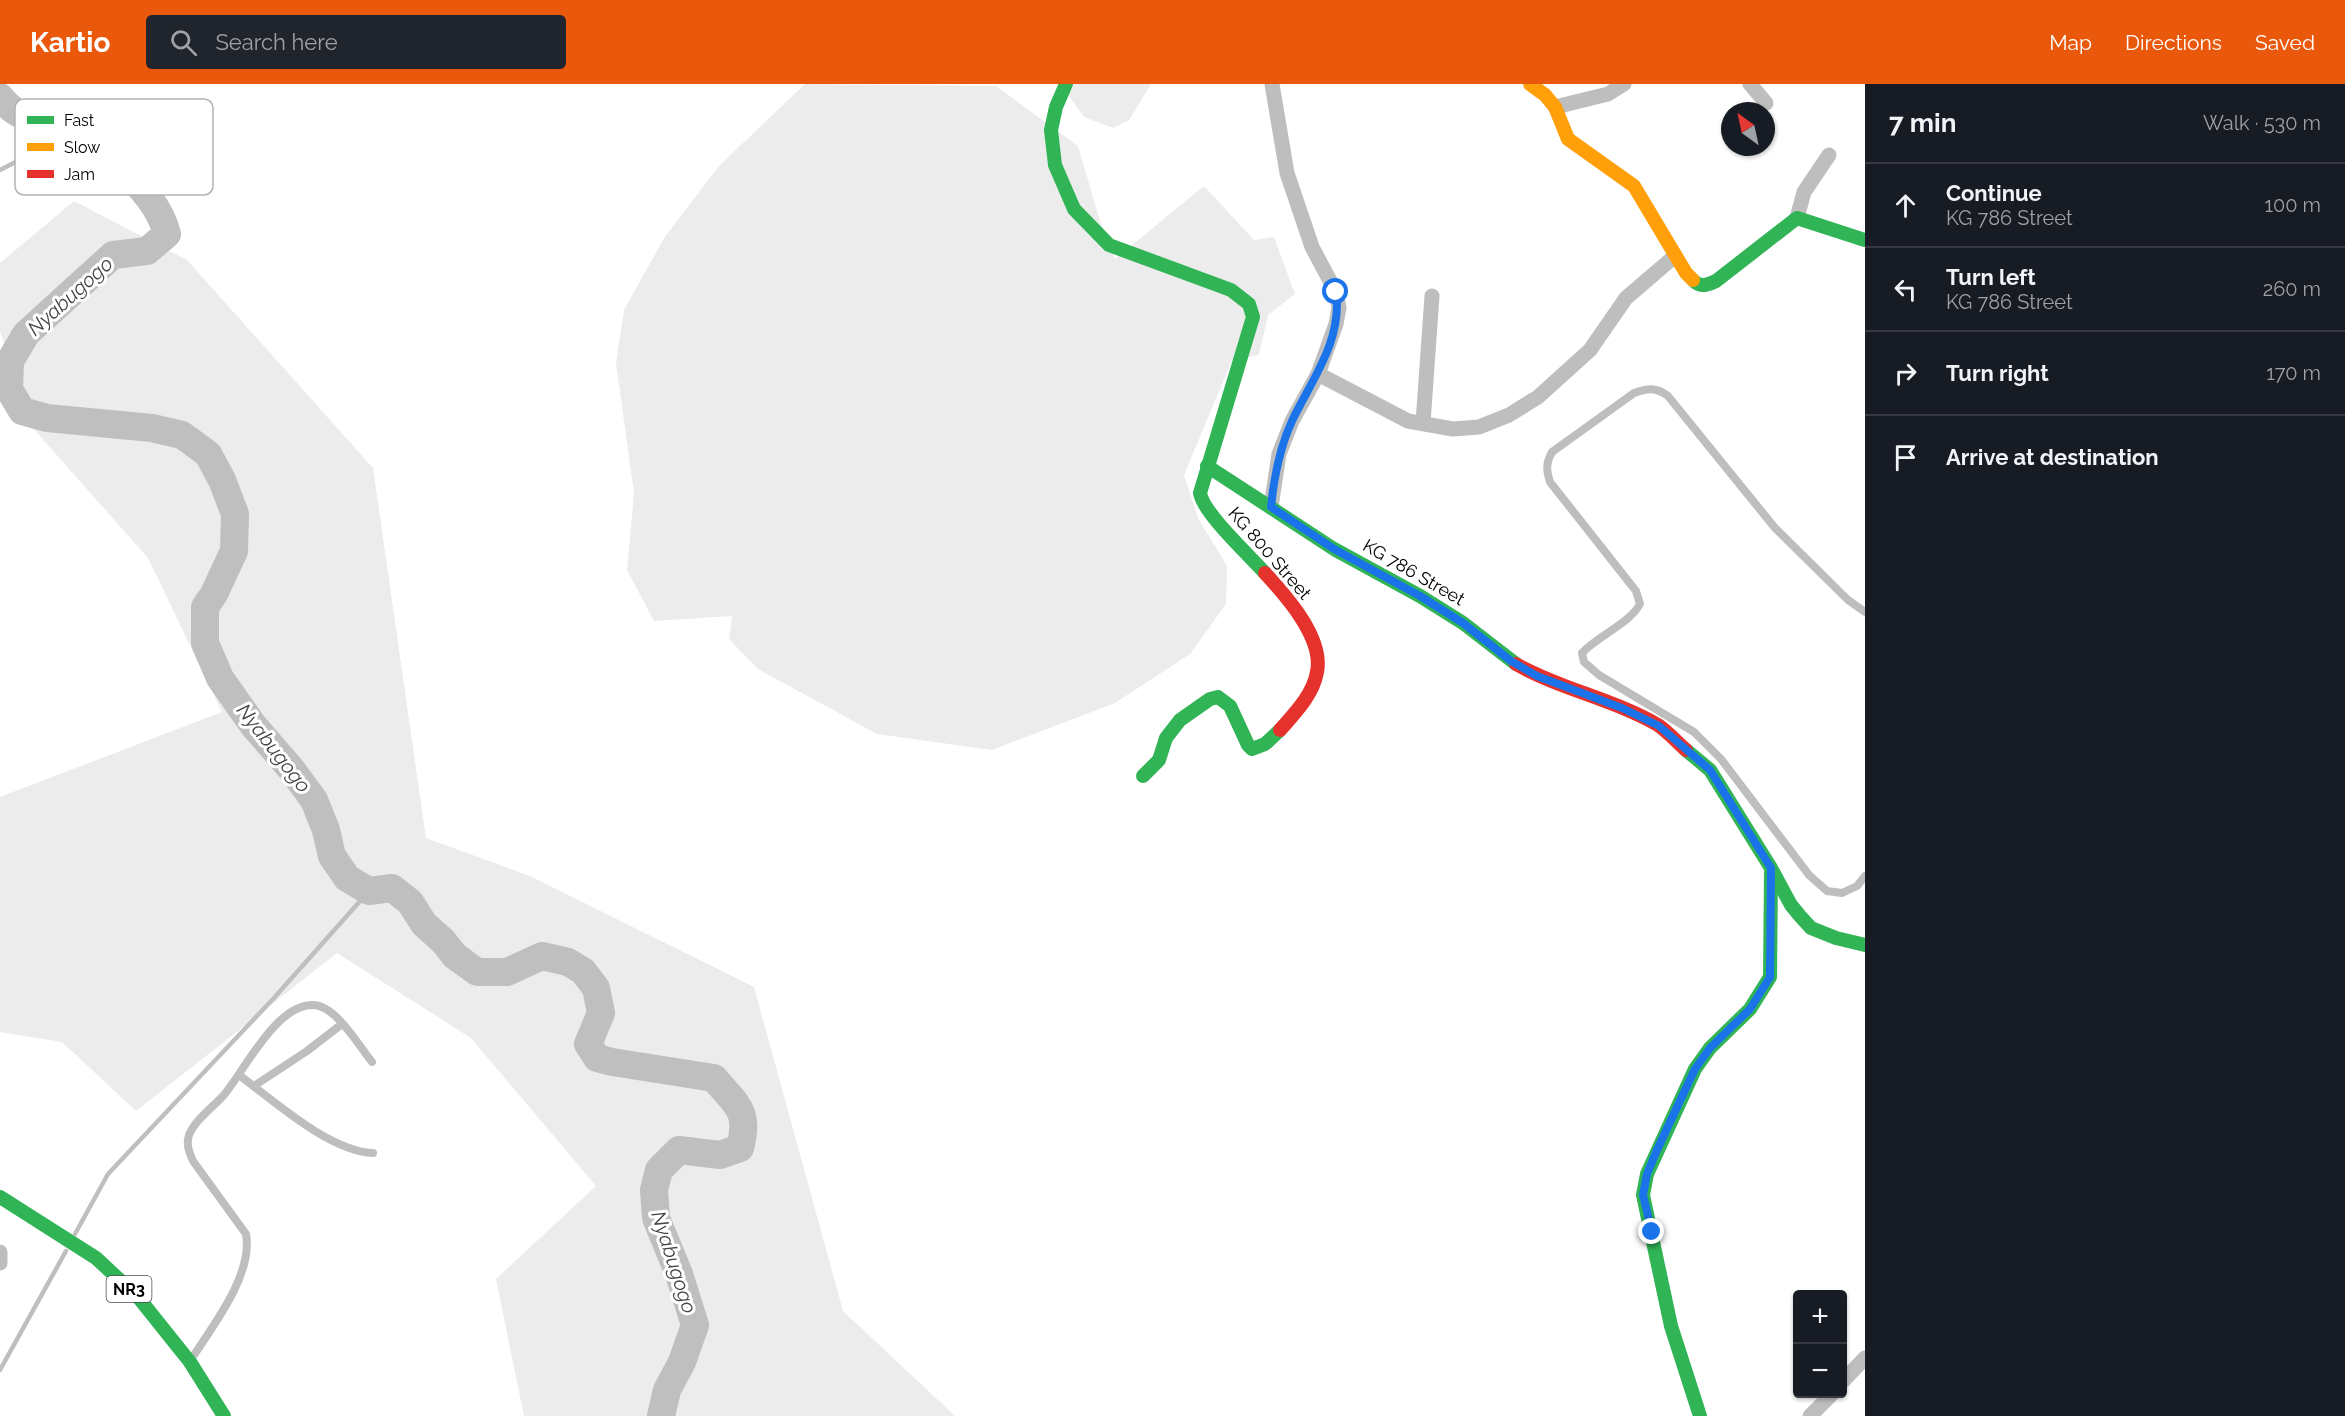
<!DOCTYPE html>
<html lang="en">
<head>
<meta charset="utf-8">
<style>
  :root { --surface:#171b24; --page:#20242c; --text:#f1f3f6; --muted:#9ea1a6; --line:#363941; --accent:#ea580c }
  body { margin:0; font-family:Raleway,sans-serif; background:var(--page); color:var(--text) }
  .controls { position:absolute; right:18px; bottom:18px; display:grid; overflow:hidden; border-radius:6px; box-shadow:0 2px 4px #0004 }
  .controls button { width:54px; height:54px; display:grid; place-items:center; padding:0; border:0; border-bottom:2px solid var(--line); background:var(--surface); color:var(--text); font:30px sans-serif }
  .compass { position:absolute; left:1721px; top:18px; width:54px; height:54px; border-radius:50%; background:var(--surface); box-shadow:0 2px 4px #0004; rotate:327deg }
  .stop { position:absolute; width:18px; height:18px; margin:-14px; border:4px solid #1a73e8; border-radius:50%; background:#fff }
  .stop.end { background:#1a73e8; border-color:#fff; box-shadow:0 2px 6px #0008 }
  .list { margin:0; padding:0; list-style:none }
  h2 { display:flex; justify-content:space-between; align-items:center; height:78px; margin:0; padding:0 24px; font-size:26px }
  h2 small { font-size:20px; font-weight:400; color:var(--muted) }
  .list li { display:grid; grid-template-columns:39px 1fr auto; gap:18px; align-items:center; box-sizing:border-box; height:84px; padding:0 24px; border-top:2px solid var(--line) }
  .list b { display:block; font-size:22px; white-space:nowrap }
  .list p { margin:0; font-size:20px; white-space:nowrap; color:var(--muted) }
  .list em { font-size:20px; font-style:normal; color:var(--muted) }
  .icon { flex:none; width:33px; height:33px; fill:none; stroke:currentColor; stroke-width:2; stroke-linecap:round; stroke-linejoin:round }
  .map { position:relative; flex:none; width:1865px; height:1332px; overflow:hidden }
  header { display:flex; align-items:center; gap:36px; box-sizing:border-box; height:84px; padding:0 30px; background:var(--accent); color:#fff }
  header strong { font-size:28px }
  nav { display:flex; gap:33px; margin-inline-start:auto; font-size:21px }
  .search { width:420px; height:54px; background:var(--page); display:flex; align-items:center; gap:15px; box-sizing:border-box; padding:0 21px; border-radius:6px; color:var(--muted); font-size:22px }
  main { display:flex }
  aside { flex:1; background:var(--surface) }
  .map>svg:first-child { display:block }
</style>
</head>
<body>
<header>
<strong>Kartio</strong>
<div class="search"><svg class="icon" aria-label="search" viewBox="0 0 24 24"><circle cx="10" cy="10" r="6"/><path d="M15 15l6 6"/></svg>Search here</div>
<nav><a>Map</a><a>Directions</a><a>Saved</a></nav>
</header>
<main>
<div class="map">
<svg width="1865" height="1332" viewBox="0 0 1865 1332">
  <rect width="100%" height="100%" fill="#fff"/>
  <g fill="#ececec">
    <path d="M 805,0 L 996,2 L 1078,62 L 1099,134 L 1115,175 L 1204,102 L 1254,156 L 1274,153 L 1295,210 L 1268,231 L 1259,271 L 1232,276 L 1184,391 L 1198,434 L 1227,482 L 1226,520 L 1190,570 L 1115,619 L 992,666 L 877,650 L 758,585 L 729,555 L 732,532 L 654,537 L 627,486 L 634,409 L 616,279 L 624,226 L 664,154 L 719,82 Z"/>
    <path d="M 1074,0 L 1151,0 L 1129,36 L 1113,44 L 1084,33 L 1069,12 Z"/>
    <path d="M 74,117 L 187,176 L 373,384 L 426,754 L 530,792 L 754,903 L 843,1227 L 955,1332 L 524,1332 L 496,1195 L 596,1102 L 471,954 L 337,869 L 136,1027 L 62,958 L 0,948 L 0,713 L 222,628 L 148,474 L 31,342 L 0,247 L 0,179 Z"/>
  </g>
  <g fill="none" stroke-linecap="round" stroke-linejoin="round">
    <g stroke="#bfbfbf" stroke-width="4.5">
      <path d="M 0,86 L 35,68 L 68,45"/>
      <path d="M 75,1150 L 108,1090 L 273,915 L 369,807"/>
      <path d="M 0,1286 L 66,1167"/>
    </g>
    <path stroke="#bfbfbf" stroke-width="28" d="M 0,13 C 21,38 30,31 57,40 C 69,43 79,52 89,59 C 120,82 157,111 167,150 L 147,167 L 113,171 L 26,250 L 10,277 L 9,305 L 22,327 L 47,334 L 152,344 L 182,351 L 208,370 L 222,396 L 235,430 L 234,467 L 214,510 L 205,523 L 205,559 L 220,594 L 253,641 L 292,686 L 314,716 L 326,746 L 332,772 L 347,794 L 369,807 L 392,804 L 410,818 L 424,840 L 443,857 L 455,872 L 477,888 L 507,888 L 542,872 L 568,878 L 583,887 L 596,904 L 601,929 L 588,960 L 597,974 L 612,978 L 714,994 C 737,1022 750,1026 740,1064 L 720,1071 L 679,1066 L 659,1086 L 654,1106 L 656,1134 L 679,1190 L 695,1241 L 682,1278 L 667,1306 L 661,1332"/>
    <g stroke="#bebebe" stroke-width="8">
      <path d="M 1865,528 L 1848,516 L 1775,444 L 1668,312 C 1656,303 1648,304 1634,309 L 1552,368 C 1546,379 1546,385 1550,398 L 1636,507 L 1640,520 C 1630,539 1598,552 1582,569 L 1584,578 L 1599,591 L 1694,648 L 1721,675 L 1809,791 L 1827,807 L 1842,809 L 1857,802 L 1865,792"/>
      <path d="M 239,991 C 274,1017 329,1067 373,1069"/>
      <path d="M 254,1002 L 307,967 L 342,940"/>
      <path d="M 194,1271 C 215,1239 253,1190 246,1150 L 193,1077 C 189,1068 186,1060 189,1051 C 195,1036 212,1024 223,1012 C 244,988 276,919 314,921 C 336,922 359,962 372,978"/>
    </g>
    <g stroke="#bebebe" stroke-width="15">
      <path d="M 1750,0 L 1766,19"/>
      <path d="M 1555,23 L 1608,10 L 1624,0"/>
      <path d="M 1797,134 L 1804,108 L 1829,71"/>
      <path d="M 1318,290 L 1408,337 L 1453,345 L 1479,343 L 1509,331 L 1538,313 L 1590,266 L 1626,214 L 1675,172"/>
      <path d="M 1423,339 L 1432,212"/>
      <path d="M 1271,423 L 1279,370 L 1292,337 L 1318,290 L 1336,240 L 1339,224 L 1336,208 L 1312,163 L 1287,89 L 1272,0"/>
      <path d="M 0,1168 L 0,1179"/>
      <path d="M 1842,1298 L 1865,1274"/>
      <path d="M 1810,1332 L 1832,1310"/>
    </g>
    <g stroke="#30b455" stroke-width="14">
      <path d="M 1066,0 L 1056,23 L 1051,46 L 1055,81 L 1074,125 L 1109,161 L 1231,206 L 1249,220 L 1253,233 L 1200,409 C 1203,429 1250,472 1265,489"/>
      <path d="M 1693,196 C 1700,204 1707,201 1716,197 L 1797,134 L 1865,156"/>
      <path d="M 1207,382 L 1334,465 L 1420,512 L 1463,539 L 1516,580"/>
      <path d="M 1686,666 L 1710,686 L 1771,784 L 1791,821 L 1800,832 L 1811,844 L 1836,854 L 1865,861"/>
      <path d="M 1143,692 L 1159,676 L 1166,654 L 1180,636 L 1210,615 L 1218,613 L 1230,622 L 1248,661 L 1252,665 L 1265,660 L 1280,646"/>
      <path d="M 0,1113 L 96,1174 L 138,1213 L 190,1278 L 224,1332"/>
      <path d="M 1700,1332 L 1671,1242 L 1643,1111 L 1647,1090 L 1695,985 L 1710,964 L 1750,925 L 1770,893 L 1771,789"/>
    </g>
    <path stroke="#ff9f0a" stroke-width="14" d="M 1530,0 L 1545,11 L 1555,23 L 1568,55 L 1634,102 L 1686,189 L 1693,196"/>
    <g stroke="#e5322d" stroke-width="14">
      <path d="M 1265,489 C 1286,512 1324,554 1317,588 C 1313,611 1295,629 1280,646"/>
      <path d="M 1516,580 C 1560,605 1613,615 1658,641 C 1668,648 1677,658 1686,666"/>
    </g>
  </g>
  <g fill="none" stroke-linecap="round" stroke-linejoin="round">
    <path stroke="#1a73e8" stroke-width="8" d="M 1336,208 C 1343,256 1311,297 1292,337 C 1279,365 1274,393 1271,423 L 1334,465 L 1420,512 L 1463,539 L 1511,577 L 1537,592 L 1622,624 L 1659,642 L 1710,686 L 1771,784 L 1770,893 L 1750,925 L 1710,964 L 1695,985 L 1657,1066 L 1647,1090 L 1643,1111 L 1652,1148"/>
  </g>
  <g text-anchor="middle" dominant-baseline="central" stroke-width="6" stroke-linejoin="round" paint-order="stroke">
    <rect fill="#fff" stroke="#4c4c4c" stroke-width="1.5" x="106.5" y="1192" width="45" height="26" rx="4.5"/>
    <g font-size="16" font-weight="bold" fill="#000">
      <text x="129" y="1205">NR3</text>
    </g>
    <g font-size="18" fill="#000" stroke="#fff">
      <text transform="translate(1270 469) rotate(49)">KG 800 Street</text>
      <text transform="translate(1414 488) rotate(30)">KG 786 Street</text>
    </g>
    <g font-size="20" font-style="italic" fill="#444" stroke="#fff">
      <text transform="translate(70 212) rotate(-42)">Nyabugogo</text>
      <text transform="translate(274 664) rotate(52)">Nyabugogo</text>
      <text transform="translate(674 1178) rotate(72)">Nyabugogo</text>
    </g>
  </g>
  <rect x="15" y="15" width="198" height="96" rx="9" fill="#fff" stroke="#b2b2b2" stroke-width="1.5"/>
  <rect x="27" y="32" width="27" height="8" fill="#30b455"/>
  <rect x="27" y="59" width="27" height="8" fill="#ff9f0a"/>
  <rect x="27" y="86" width="27" height="8" fill="#e5322d"/>
  <g font-size="16" fill="#000">
    <text x="64" y="42">Fast</text>
    <text x="64" y="69">Slow</text>
    <text x="64" y="96">Jam</text>
  </g>
</svg>
<div class="controls">
<button>+</button>
<button>−</button>
</div>
<svg class="compass" viewBox="-18 -18 36 36"><path d="M0-13l5 13h-10z" fill="#e53935"/><path d="M0 13l5-13h-10z" fill="#9ea1a6"/></svg>
<div class="stop" style="left:1336px;top:208px"></div>
<div class="stop end" style="left:1652px;top:1148px"></div>
</div>
<aside>
<h2>7 min<small>Walk · 530 m</small></h2>
<ul class="list">
<li><svg class="icon" aria-label="ahead" viewBox="0 0 24 24"><path d="M12 20V5M6 11l6-6 6 6"/></svg><div><b>Continue</b><p>KG 786 Street</p></div><em>100 m</em></li>
<li><svg class="icon" aria-label="left" viewBox="0 0 24 24"><path d="M17 20v-9H6M10 6l-5 5 5 5"/></svg><div><b>Turn left</b><p>KG 786 Street</p></div><em>260 m</em></li>
<li><svg class="icon" aria-label="right" viewBox="0 0 24 24"><path d="M7 20v-9h11M14 6l5 5-5 5"/></svg><div><b>Turn right</b></div><em>170 m</em></li>
<li><svg class="icon" aria-label="arrive" viewBox="0 0 24 24"><path d="M6 21V4h12l-3 4 3 4H6"/></svg><div><b>Arrive at destination</b></div></li>
</ul>
</aside>
</main>
</body>
</html>
